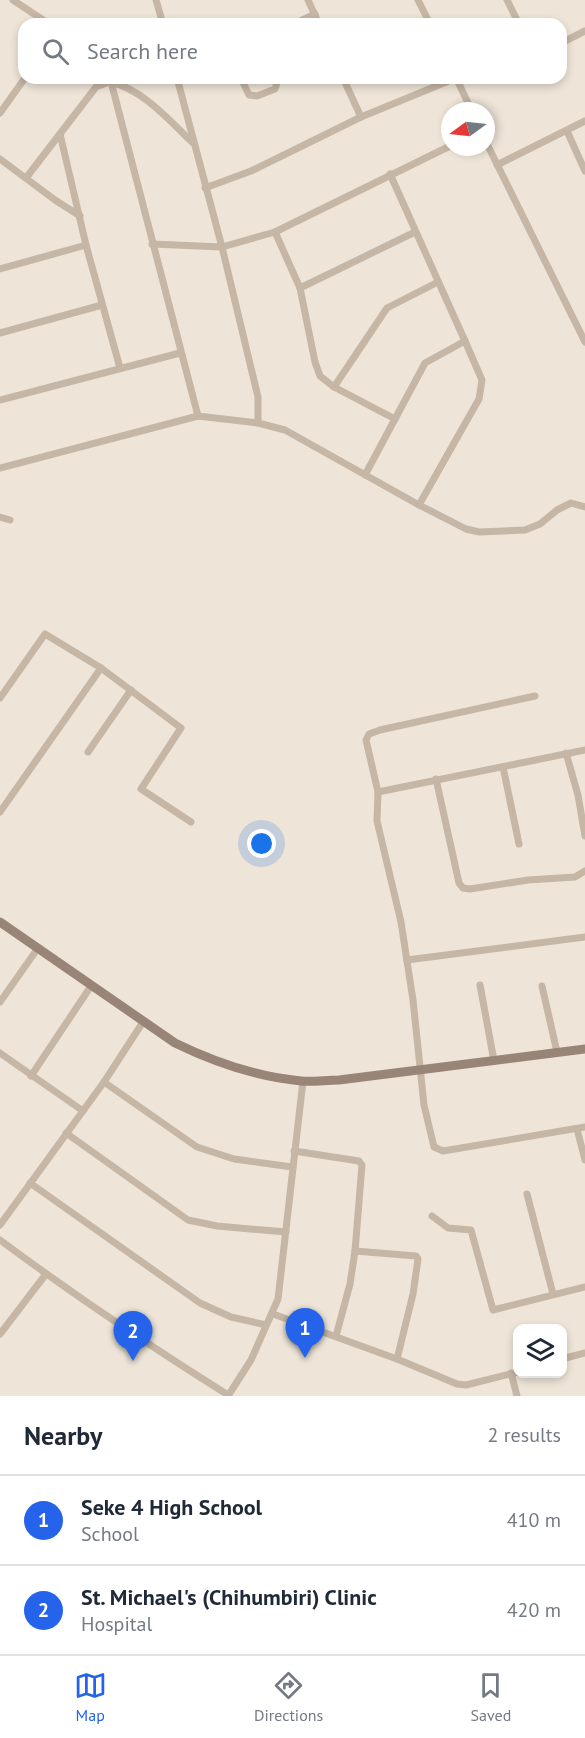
<!DOCTYPE html>
<html lang="en">
<head>
<meta charset="utf-8">
<style>
  :root { --surface:#fff; --page:#f2f2f3; --text:#1f2937; --muted:#747a83; --line:#e0e1e3; --accent:#2563eb }
  body { margin:0; font-family:"PT Sans",sans-serif; background:var(--page); color:var(--text) }
  .controls { position:absolute; right:18px; bottom:18px; display:grid; overflow:hidden; border-radius:12px; box-shadow:0 3px 9px #0003 }
  .controls button { width:54px; height:54px; display:grid; place-items:center; padding:0; border:0; border-bottom:2px solid var(--line); background:var(--surface); color:var(--text); font:30px sans-serif }
  .compass { position:absolute; left:441px; top:102px; width:54px; height:54px; border-radius:50%; background:var(--surface); box-shadow:0 3px 9px #0003; rotate:255deg }
  .you { position:absolute; left:262px; top:844px; width:21px; height:21px; margin:-15px; border:4px solid #fff; border-radius:50%; background:#1a73e8; box-shadow:0 0 0 9px #1a73e833 }
  .badge { display:grid; place-items:center; width:39px; height:39px; border-radius:50%; background:var(--accent); color:#fff; font-size:20px; font-weight:700 }
  .pin { position:absolute; translate:-50% -50px; filter:drop-shadow(0 2px 3px #0008) }
  .pin::after { content:''; position:absolute; top:32px; width:21px; height:18px; background:inherit; clip-path:polygon(0 0,100% 0,50% 100%) }
  .list { margin:0; padding:0; list-style:none }
  h2 { display:flex; justify-content:space-between; align-items:center; height:78px; margin:0; padding:0 24px; font-size:26px }
  h2 small { font-size:20px; font-weight:400; color:var(--muted) }
  .list li { display:grid; grid-template-columns:39px 1fr auto; gap:18px; align-items:center; box-sizing:border-box; height:90px; padding:0 24px; border-top:2px solid var(--line) }
  .list b { display:block; font-size:22px; white-space:nowrap }
  .list p { margin:0; font-size:20px; white-space:nowrap; color:var(--muted) }
  .list em { font-size:20px; font-style:normal; color:var(--muted) }
  .icon { flex:none; width:33px; height:33px; fill:none; stroke:currentColor; stroke-width:2; stroke-linecap:round; stroke-linejoin:round }
  .map { position:relative; flex:none; width:585px; height:1396px; overflow:hidden }
  .search { position:absolute; background:var(--surface); box-shadow:0 3px 9px #0003; left:18px; right:18px; top:18px; height:66px; display:flex; align-items:center; gap:15px; box-sizing:border-box; padding:0 21px; border-radius:18px; color:var(--muted); font-size:22px }
  .sheet { height:258px; background:var(--surface) }
  nav { display:flex; justify-content:space-around; align-items:center; box-sizing:border-box; height:84px; border-top:2px solid var(--line); background:var(--surface); font-size:16px; color:var(--muted) }
  nav a { display:grid; justify-items:center; gap:3px }
  nav .on { color:var(--accent) }
  .map>svg:first-child { display:block }
</style>
</head>
<body>
<div class="map">
<svg width="585" height="1396" viewBox="0 0 585 1396">
  <rect width="100%" height="100%" fill="#eee5d8"/>
  <g fill="none" stroke-linecap="round" stroke-linejoin="round">
    <g stroke="#c5b6a5" stroke-width="7">
      <path d="M 13,0 L 49,24"/>
      <path d="M 156,0 L 163,24"/>
      <path d="M 308,0 L 319,24"/>
      <path d="M 418,0 L 430,24"/>
      <path d="M 507,0 L 519,24"/>
      <path d="M 294,24 L 315,14"/>
      <path d="M 561,43 L 585,31"/>
      <path d="M 110,78 L 198,416"/>
      <path d="M 177,78 L 222,247 L 258,397 L 258,423"/>
      <path d="M 241,78 L 249,95 L 257,96 L 275,89 L 277,83 L 274,78"/>
      <path d="M 111,82 C 143,90 168,119 192,142"/>
      <path d="M 0,113 L 25,78"/>
      <path d="M 361,117 L 456,78 L 472,111"/>
      <path d="M 567,131 L 585,171"/>
      <path d="M 60,134 L 86,245 L 120,368"/>
      <path d="M 486,142 L 585,342"/>
      <path d="M 0,159 L 55,200 L 80,216"/>
      <path d="M 497,165 L 585,121"/>
      <path d="M 390,174 L 465,341"/>
      <path d="M 26,178 L 96,87 L 119,78"/>
      <path d="M 205,188 L 251,171 L 361,117 L 343,78"/>
      <path d="M 275,232 L 300,288 L 315,362 L 320,376 L 334,387 L 395,419"/>
      <path d="M 152,244 L 222,247 L 275,232 L 450,146"/>
      <path d="M 0,269 L 86,245"/>
      <path d="M 300,288 L 415,232"/>
      <path d="M 0,333 L 102,305"/>
      <path d="M 334,387 L 387,308 L 438,282"/>
      <path d="M 0,400 L 180,353"/>
      <path d="M 0,468 L 198,416 L 258,423 L 285,430 L 419,505 L 466,529 L 479,532 L 525,530 L 540,524 L 557,510 L 571,503 L 585,507"/>
      <path d="M 365,475 L 425,363 L 465,341 L 482,380 L 479,399 L 419,505"/>
      <path d="M 0,517 L 10,520"/>
      <path d="M 101,668 L 181,728 L 141,789 L 191,822"/>
      <path d="M 0,698 L 45,634 L 101,668 L 0,812"/>
      <path d="M 585,750 L 378,792 L 377,821 L 401,922 L 413,1000 L 424,1105 L 434,1147 L 443,1151 L 585,1127"/>
      <path d="M 88,752 L 131,690"/>
      <path d="M 566,753 L 578,795 L 585,836"/>
      <path d="M 503,767 L 519,844"/>
      <path d="M 436,779 L 459,883 L 463,888 L 470,889 L 528,880 L 575,877 L 585,871"/>
      <path d="M 378,792 L 366,740 L 369,734 L 380,730 L 535,696"/>
      <path d="M 407,960 L 585,937"/>
      <path d="M 480,985 L 494,1061"/>
      <path d="M 542,986 L 557,1052"/>
      <path d="M 0,1002 L 38,948"/>
      <path d="M 0,1053 L 83,1111"/>
      <path d="M 31,1076 L 91,986"/>
      <path d="M 104,1082 L 197,1147 L 234,1159 L 292,1167"/>
      <path d="M 577,1129 L 585,1160"/>
      <path d="M 66,1133 L 188,1220 L 217,1226 L 286,1232"/>
      <path d="M 294,1151 L 359,1161 L 362,1165 L 355,1251 L 350,1284 L 336,1336"/>
      <path d="M 30,1183 L 200,1303 L 231,1317 L 266,1325"/>
      <path d="M 527,1194 L 553,1294"/>
      <path d="M 432,1216 L 448,1228 L 471,1230 L 493,1310 L 585,1287"/>
      <path d="M 0,1225 L 104,1082 L 143,1022"/>
      <path d="M 0,1240 C 74,1295 150,1346 228,1395"/>
      <path d="M 355,1251 L 416,1256 L 418,1259 L 413,1294 L 397,1359"/>
      <path d="M 273,1314 L 397,1359 L 457,1384 L 466,1385 L 518,1372"/>
      <path d="M 0,1334 L 46,1274"/>
      <path d="M 562,1359 L 585,1353"/>
      <path d="M 511,1373 L 517,1396"/>
      <path d="M 228,1396 L 251,1360 L 278,1299 L 303,1081"/>
    </g>
    <path stroke="#988577" stroke-width="9" d="M 0,922 L 175,1043 C 214,1062 257,1077 301,1081 C 313,1082 326,1080 339,1080 L 585,1049"/>
  </g>
</svg>
<div class="controls">
<button><svg class="icon" aria-label="layers" viewBox="0 0 24 24"><path d="M12 4l9 5-9 5-9-5zM3 14l9 5 9-5"/></svg></button>
</div>
<svg class="compass" viewBox="-18 -18 36 36"><path d="M0-13l5 13h-10z" fill="#e53935"/><path d="M0 13l5-13h-10z" fill="#747a83"/></svg>
<div class="you"></div>
<div class="pin badge" style="left:305px;top:1358px">1</div>
<div class="pin badge" style="left:133px;top:1361px">2</div>
<div class="search"><svg class="icon" aria-label="search" viewBox="0 0 24 24"><circle cx="10" cy="10" r="6"/><path d="M15 15l6 6"/></svg>Search here</div>
</div>
<section class="sheet">
<h2>Nearby<small>2 results</small></h2>
<ul class="list">
<li><span class="badge">1</span><div><b>Seke 4 High School</b><p>School</p></div><em>410 m</em></li>
<li><span class="badge">2</span><div><b>St. Michael's (Chihumbiri) Clinic</b><p>Hospital</p></div><em>420 m</em></li>
</ul>
</section>
<nav>
<a class="on"><svg class="icon" aria-label="map" viewBox="0 0 24 24"><path d="M3 6l6-2 6 2 6-2v14l-6 2-6-2-6 2zM9 4v14M15 6v14"/></svg>Map</a>
<a><svg class="icon" aria-label="directions" viewBox="0 0 24 24"><path d="M12 3l9 9-9 9-9-9zM9 14v-3h6M13 9l2 2-2 2"/></svg>Directions</a>
<a><svg class="icon" aria-label="saved" viewBox="0 0 24 24"><path d="M7 4h10v16l-5-4-5 4z"/></svg>Saved</a>
</nav>
</body>
</html>
